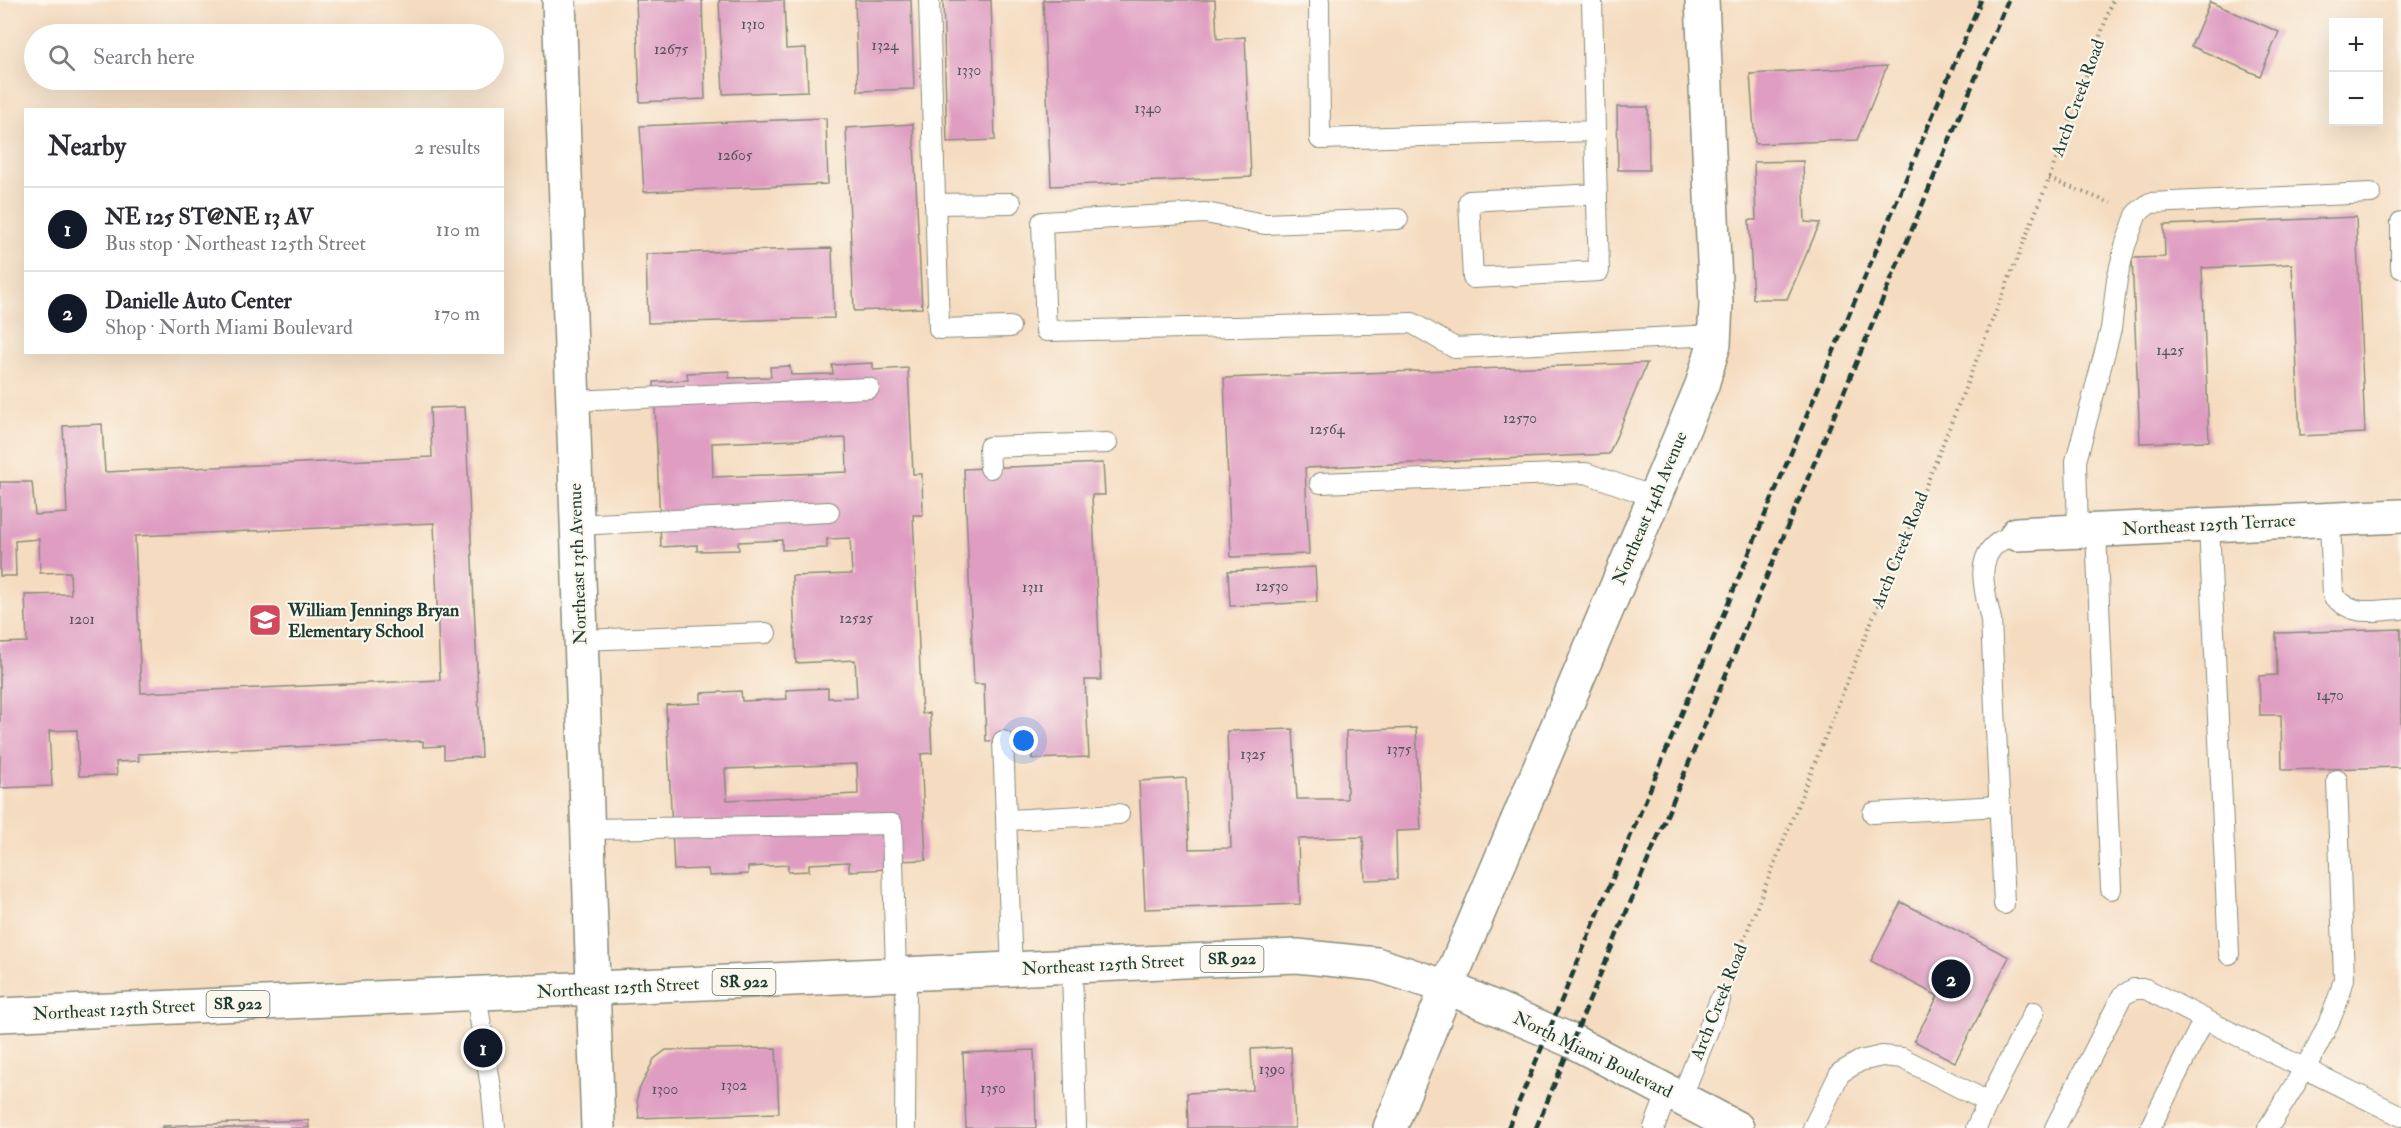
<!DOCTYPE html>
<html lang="en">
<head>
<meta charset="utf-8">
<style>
  :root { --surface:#fff; --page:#f7f7f7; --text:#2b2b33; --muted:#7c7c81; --line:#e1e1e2; --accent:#111827 }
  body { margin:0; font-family:"IM FELL Double Pica",serif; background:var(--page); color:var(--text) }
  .controls { position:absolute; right:18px; top:18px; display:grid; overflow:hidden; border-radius:0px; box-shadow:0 6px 24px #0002 }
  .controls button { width:54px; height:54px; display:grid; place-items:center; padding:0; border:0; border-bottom:2px solid var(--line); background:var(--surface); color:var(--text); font:30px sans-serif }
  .you { position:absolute; left:1024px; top:741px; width:21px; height:21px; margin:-15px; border:4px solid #fff; border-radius:50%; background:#1a73e8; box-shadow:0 0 0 9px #1a73e833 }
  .badge { display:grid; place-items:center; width:39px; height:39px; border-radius:50%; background:var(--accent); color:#fff; font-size:20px; font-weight:700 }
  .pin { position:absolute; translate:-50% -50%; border:3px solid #fff; box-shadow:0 2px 6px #0006 }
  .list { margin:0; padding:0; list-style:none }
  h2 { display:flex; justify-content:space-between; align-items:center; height:78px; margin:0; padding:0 24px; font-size:26px }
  h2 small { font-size:20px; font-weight:400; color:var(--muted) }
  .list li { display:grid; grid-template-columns:39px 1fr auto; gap:18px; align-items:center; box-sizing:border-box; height:84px; padding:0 24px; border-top:2px solid var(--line) }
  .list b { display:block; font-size:22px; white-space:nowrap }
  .list p { margin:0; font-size:20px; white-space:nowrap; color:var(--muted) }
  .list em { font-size:20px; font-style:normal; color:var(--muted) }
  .icon { flex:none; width:33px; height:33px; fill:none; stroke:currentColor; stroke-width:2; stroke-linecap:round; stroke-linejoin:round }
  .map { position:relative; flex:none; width:2401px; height:1128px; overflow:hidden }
  .search { position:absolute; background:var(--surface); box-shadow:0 6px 24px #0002; left:24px; top:24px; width:480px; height:66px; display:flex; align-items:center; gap:15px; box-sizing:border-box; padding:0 21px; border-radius:33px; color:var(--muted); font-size:22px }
  .panel { position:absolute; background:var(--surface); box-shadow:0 6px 24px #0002; left:24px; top:108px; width:480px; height:246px; border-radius:0px }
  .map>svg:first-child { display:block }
</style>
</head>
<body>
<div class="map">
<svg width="2401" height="1128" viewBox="0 0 2401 1128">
  <rect width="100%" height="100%" fill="#fbf7ec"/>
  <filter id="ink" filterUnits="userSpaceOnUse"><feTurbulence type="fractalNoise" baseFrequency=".0167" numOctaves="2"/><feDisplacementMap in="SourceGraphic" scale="12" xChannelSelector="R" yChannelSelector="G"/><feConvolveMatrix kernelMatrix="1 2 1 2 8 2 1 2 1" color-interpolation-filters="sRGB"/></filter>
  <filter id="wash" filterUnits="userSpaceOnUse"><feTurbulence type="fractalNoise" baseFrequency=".008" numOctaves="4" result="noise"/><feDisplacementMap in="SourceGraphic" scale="24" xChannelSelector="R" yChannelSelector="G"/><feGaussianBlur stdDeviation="1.35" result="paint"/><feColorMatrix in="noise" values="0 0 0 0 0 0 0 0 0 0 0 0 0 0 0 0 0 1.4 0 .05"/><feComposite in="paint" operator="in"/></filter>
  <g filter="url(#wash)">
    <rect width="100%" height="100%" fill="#f5dcc0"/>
    <g id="blocks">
      <g fill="#df9dc2" fill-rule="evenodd">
        <path d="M 636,0 L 702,0 L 705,99 L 640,102 Z"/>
        <path d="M 719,0 L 784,0 L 786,49 L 806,48 L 808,91 L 723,94 Z"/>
        <path d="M 855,0 L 911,0 L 914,89 L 858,91 Z"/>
        <path d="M 943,0 L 991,0 L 995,140 L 947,142 Z"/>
        <path d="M 1043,0 L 1215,0 L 1217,39 L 1245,37 L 1251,177 L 1051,186 Z"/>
        <path d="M 2210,2 L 2279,32 L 2260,76 L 2191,46 Z"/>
        <path d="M 1887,66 L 1857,140 L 1755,144 L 1750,74 Z"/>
        <path d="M 1617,107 L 1648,107 L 1649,170 L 1618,170 Z"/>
        <path d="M 826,118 L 828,184 L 644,192 L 640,126 Z"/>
        <path d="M 913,124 L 922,308 L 854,311 L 846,128 Z"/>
        <path d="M 1803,161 L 1805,222 L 1820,223 L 1787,299 L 1753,299 L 1749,220 L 1756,220 L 1754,162 Z"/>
        <path d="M 2356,217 L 2365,433 L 2300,436 L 2292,264 L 2202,268 L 2209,441 L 2140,443 L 2132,258 L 2165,257 L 2164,225 Z"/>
        <path d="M 832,248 L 834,318 L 648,323 L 646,254 Z"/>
        <path d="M 873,363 L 873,370 L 908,368 L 913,474 L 922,474 L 923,515 L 913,515 L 922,714 L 930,713 L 932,753 L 921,754 L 926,860 L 893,861 L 890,869 L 849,871 L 849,862 L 809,864 L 809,871 L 788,872 L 788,865 L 748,867 L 748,874 L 709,876 L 708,869 L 674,870 L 666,705 L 701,703 L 701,693 L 741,691 L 742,701 L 787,699 L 786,690 L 828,688 L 828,698 L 857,697 L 855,660 L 796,663 L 792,576 L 852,574 L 850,538 L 827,539 L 827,548 L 782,550 L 782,540 L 738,542 L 739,550 L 697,551 L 697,545 L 661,547 L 654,382 L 688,380 L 687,373 L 729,371 L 729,378 L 771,377 L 770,367 L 790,366 L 791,375 L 833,374 L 832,365 ZM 846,438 L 847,472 L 713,477 L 712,443 ZM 857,764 L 858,794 L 727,800 L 725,769 Z"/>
        <path d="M 1647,363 L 1609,454 L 1305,468 L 1309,554 L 1231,557 L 1224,378 Z"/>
        <path d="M 465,407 L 481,757 L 444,759 L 444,746 L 423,747 L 423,741 L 138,754 L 139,761 L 116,762 L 117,775 L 79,776 L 77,730 L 49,731 L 52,786 L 0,788 L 0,643 L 27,642 L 25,595 L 71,594 L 70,572 L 40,573 L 39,539 L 15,541 L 16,576 L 0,576 L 0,482 L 32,482 L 35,515 L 67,513 L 63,426 L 102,424 L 105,472 L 432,457 L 430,408 ZM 434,523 L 440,680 L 141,693 L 135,536 Z"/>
        <path d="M 1103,463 L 1105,495 L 1092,495 L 1101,680 L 1085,680 L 1089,757 L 1032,759 L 1032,740 L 986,741 L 984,684 L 974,684 L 964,469 Z"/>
        <path d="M 1315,567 L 1317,602 L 1230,606 L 1228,571 Z"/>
        <path d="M 2401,629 L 2401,767 L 2282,770 L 2281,715 L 2260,715 L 2259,676 L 2277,675 L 2276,633 Z"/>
        <path d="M 1416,728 L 1421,830 L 1396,831 L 1397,879 L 1365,880 L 1363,837 L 1298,839 L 1300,904 L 1145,909 L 1139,781 L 1186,778 L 1189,849 L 1231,848 L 1227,731 L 1293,729 L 1297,799 L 1347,799 L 1346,731 Z"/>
        <path d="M 1901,902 L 2009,957 L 1955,1062 L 1914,1041 L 1938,996 L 1871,961 Z"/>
        <path d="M 1291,1047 L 1295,1128 L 1188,1128 L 1187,1093 L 1253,1090 L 1251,1049 Z"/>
        <path d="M 776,1048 L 779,1113 L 639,1118 L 637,1099 L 639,1090 L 654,1059 L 666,1050 Z"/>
        <path d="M 1034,1050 L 1036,1128 L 966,1128 L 963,1053 Z"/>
        <path d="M 308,1120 L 309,1128 L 163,1128 L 163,1126 Z"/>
      </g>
    </g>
  </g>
  <g filter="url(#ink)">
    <use href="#blocks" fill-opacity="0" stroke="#8a8c7a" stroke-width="1.5"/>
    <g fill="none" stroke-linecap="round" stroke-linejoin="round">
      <defs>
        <g id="service">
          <path d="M 929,0 L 939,329 L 1010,327"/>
          <path d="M 1319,0 L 1320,139 L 1595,131 L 1592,0"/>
          <path d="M 1595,131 L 1599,271 L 1473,278 L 1469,201 L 1597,194"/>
          <path d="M 935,204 L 1011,203"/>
          <path d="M 1398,219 L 1265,224 L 1205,213 L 1042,222 L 1046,331 L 1412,323 L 1455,348 L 1714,335"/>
          <path d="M 2401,222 L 2401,268"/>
          <path d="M 573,401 L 869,388"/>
          <path d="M 990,468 L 989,447 L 1107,443"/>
          <path d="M 1320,483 L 1586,473 L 1654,497"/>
          <path d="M 2330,520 L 2333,596 C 2356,618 2372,610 2401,609"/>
          <path d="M 577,525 L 829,512"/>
          <path d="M 2209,525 L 2229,954"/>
          <path d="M 2078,531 L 2076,461 L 2111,329 L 2117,279 L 2125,246 L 2137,213 L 2150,203 L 2371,193"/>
          <path d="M 2096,531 L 2111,889"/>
          <path d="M 581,640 L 766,633"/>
          <path d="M 1003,741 L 1012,970"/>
          <path d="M 1873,813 L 2000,806"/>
          <path d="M 1007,820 L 1119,814"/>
          <path d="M 588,829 L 892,824 L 896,975"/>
          <path d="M 2004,904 L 1991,620 C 1986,595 1973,559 1999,542 C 2004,538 2011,537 2017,534"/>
          <path d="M 1072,967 L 1076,1128"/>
          <path d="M 476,994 L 492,1094 L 495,1128"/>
          <path d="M 1681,1099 L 1720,1000"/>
          <path d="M 1988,1102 L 2034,1012"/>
          <path d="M 905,1128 L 906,974"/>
          <path d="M 1654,1128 L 1668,1091"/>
          <path d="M 1813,1128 L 1840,1073 L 1860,1061 L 1882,1056 L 1902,1058 L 1988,1102 L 1976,1128"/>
          <path d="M 2055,1128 L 2122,996 L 2134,989 L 2146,989 L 2204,1019"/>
          <path d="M 2150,1128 L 2204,1019 L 2401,1116"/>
          <path d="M 2268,1128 C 2297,1081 2331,1032 2344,979 L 2337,780"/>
        </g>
        <g id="minor">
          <path d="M 559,0 L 598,1128"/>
          <path d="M 2017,534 L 2401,516"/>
          <path d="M 1390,1128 L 1447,987"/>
        </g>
        <path id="tertiary" d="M 1447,987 L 1702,385 L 1714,344 L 1716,304 L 1702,0"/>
        <path id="primary" d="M 0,1015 L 1297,956 L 1376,964 L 1447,987 L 1572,1041 L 1737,1128"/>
      </defs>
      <use href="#service" stroke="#8a8c7a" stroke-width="22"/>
      <use href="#minor" stroke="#8a8c7a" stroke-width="36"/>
      <use href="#tertiary" stroke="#8a8c7a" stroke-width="36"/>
      <use href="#primary" stroke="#8a8c7a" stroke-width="36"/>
      <g stroke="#8a8c7a" stroke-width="4" stroke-dasharray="1.5 4.5" stroke-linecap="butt">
        <path d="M 2049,179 L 2111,203"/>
        <path d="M 1730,974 L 2049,179 L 2113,0"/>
      </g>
      <use href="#service" stroke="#fff" stroke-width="20"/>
      <use href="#minor" stroke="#fff" stroke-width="33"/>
      <use href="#tertiary" stroke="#fff" stroke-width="33"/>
      <use href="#primary" stroke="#fff" stroke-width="33"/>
      <g stroke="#1f3d34" stroke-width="4.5" stroke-dasharray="9 4.5" stroke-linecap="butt">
        <path d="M 1508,1128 L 1981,0"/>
        <path d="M 1536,1128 L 2008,0"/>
      </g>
    </g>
  </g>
  <defs>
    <symbol id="school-square" viewBox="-11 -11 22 22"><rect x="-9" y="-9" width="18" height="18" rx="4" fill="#d1495b" stroke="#fbf7ec"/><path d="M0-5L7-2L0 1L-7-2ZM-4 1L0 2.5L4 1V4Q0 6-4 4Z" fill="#fff"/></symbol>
  </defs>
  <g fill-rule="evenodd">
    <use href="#school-square" x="246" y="601" width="38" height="38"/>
  </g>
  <g text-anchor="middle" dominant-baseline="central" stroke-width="4.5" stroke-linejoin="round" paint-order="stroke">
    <g font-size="15" fill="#4f5558">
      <text x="753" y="24">1310</text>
      <text x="885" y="45">1324</text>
      <text x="671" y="49">12675</text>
      <text x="969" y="70">1330</text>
      <text x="1148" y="108">1340</text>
      <text x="735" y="155">12605</text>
      <text x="2170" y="350">1425</text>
      <text x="1520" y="418">12570</text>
      <text x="1327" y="429">12564</text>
      <text x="1272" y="586">12530</text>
      <text x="1033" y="587">1311</text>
      <text x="856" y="618">12525</text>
      <text x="82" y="619">1201</text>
      <text x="2330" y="695">1470</text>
      <text x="1399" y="749">1375</text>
      <text x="1253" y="754">1325</text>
      <text x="1272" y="1069">1390</text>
      <text x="734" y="1085">1302</text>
      <text x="993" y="1088">1350</text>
      <text x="665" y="1089">1300</text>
    </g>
    <g fill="#fbf7ec" stroke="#61756b" stroke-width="1.5">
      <rect x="1200.5" y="946" width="63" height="26" rx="4.5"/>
      <rect x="712.5" y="969" width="63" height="26" rx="4.5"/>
      <rect x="206.5" y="991" width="63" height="26" rx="4.5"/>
    </g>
    <g font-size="16" font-weight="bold" fill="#1f3d34">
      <text x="1232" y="959">SR 922</text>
      <text x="744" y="982">SR 922</text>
      <text x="238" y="1004">SR 922</text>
    </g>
    <g font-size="18" fill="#1f3d34" stroke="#fbf7ec">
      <text transform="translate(2078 98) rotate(-70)">Arch Creek Road</text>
      <text transform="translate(1650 508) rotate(-67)">Northeast 14th Avenue</text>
      <text transform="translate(2209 525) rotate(-3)">Northeast 125th Terrace</text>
      <text transform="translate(1900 550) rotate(-68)">Arch Creek Road</text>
      <text transform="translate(578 564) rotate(-92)">Northeast 13th Avenue</text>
      <text transform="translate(1103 965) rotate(-3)">Northeast 125th Street</text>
      <text transform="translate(618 988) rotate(-3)">Northeast 125th Street</text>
      <text transform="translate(1719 1002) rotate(-68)">Arch Creek Road</text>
      <text transform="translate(114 1010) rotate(-3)">Northeast 125th Street</text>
      <text transform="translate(1593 1055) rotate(26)">North Miami Boulevard</text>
    </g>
    <g font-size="18" font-weight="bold" fill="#1f3d34" stroke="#fbf7ec" text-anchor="start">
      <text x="288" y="610">William Jennings Bryan<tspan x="288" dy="21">Elementary School</tspan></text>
    </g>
  </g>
</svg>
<div class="controls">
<button>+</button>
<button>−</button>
</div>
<div class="you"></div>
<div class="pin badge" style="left:483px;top:1048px">1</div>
<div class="pin badge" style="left:1951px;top:979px">2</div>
<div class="search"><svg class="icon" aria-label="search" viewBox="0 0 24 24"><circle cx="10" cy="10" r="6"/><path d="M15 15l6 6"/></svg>Search here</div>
<section class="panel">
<h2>Nearby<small>2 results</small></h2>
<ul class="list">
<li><span class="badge">1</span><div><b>NE 125 ST@NE 13 AV</b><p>Bus stop · Northeast 125th Street</p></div><em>110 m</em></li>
<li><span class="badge">2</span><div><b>Danielle Auto Center</b><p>Shop · North Miami Boulevard</p></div><em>170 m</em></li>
</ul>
</section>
</div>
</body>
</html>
